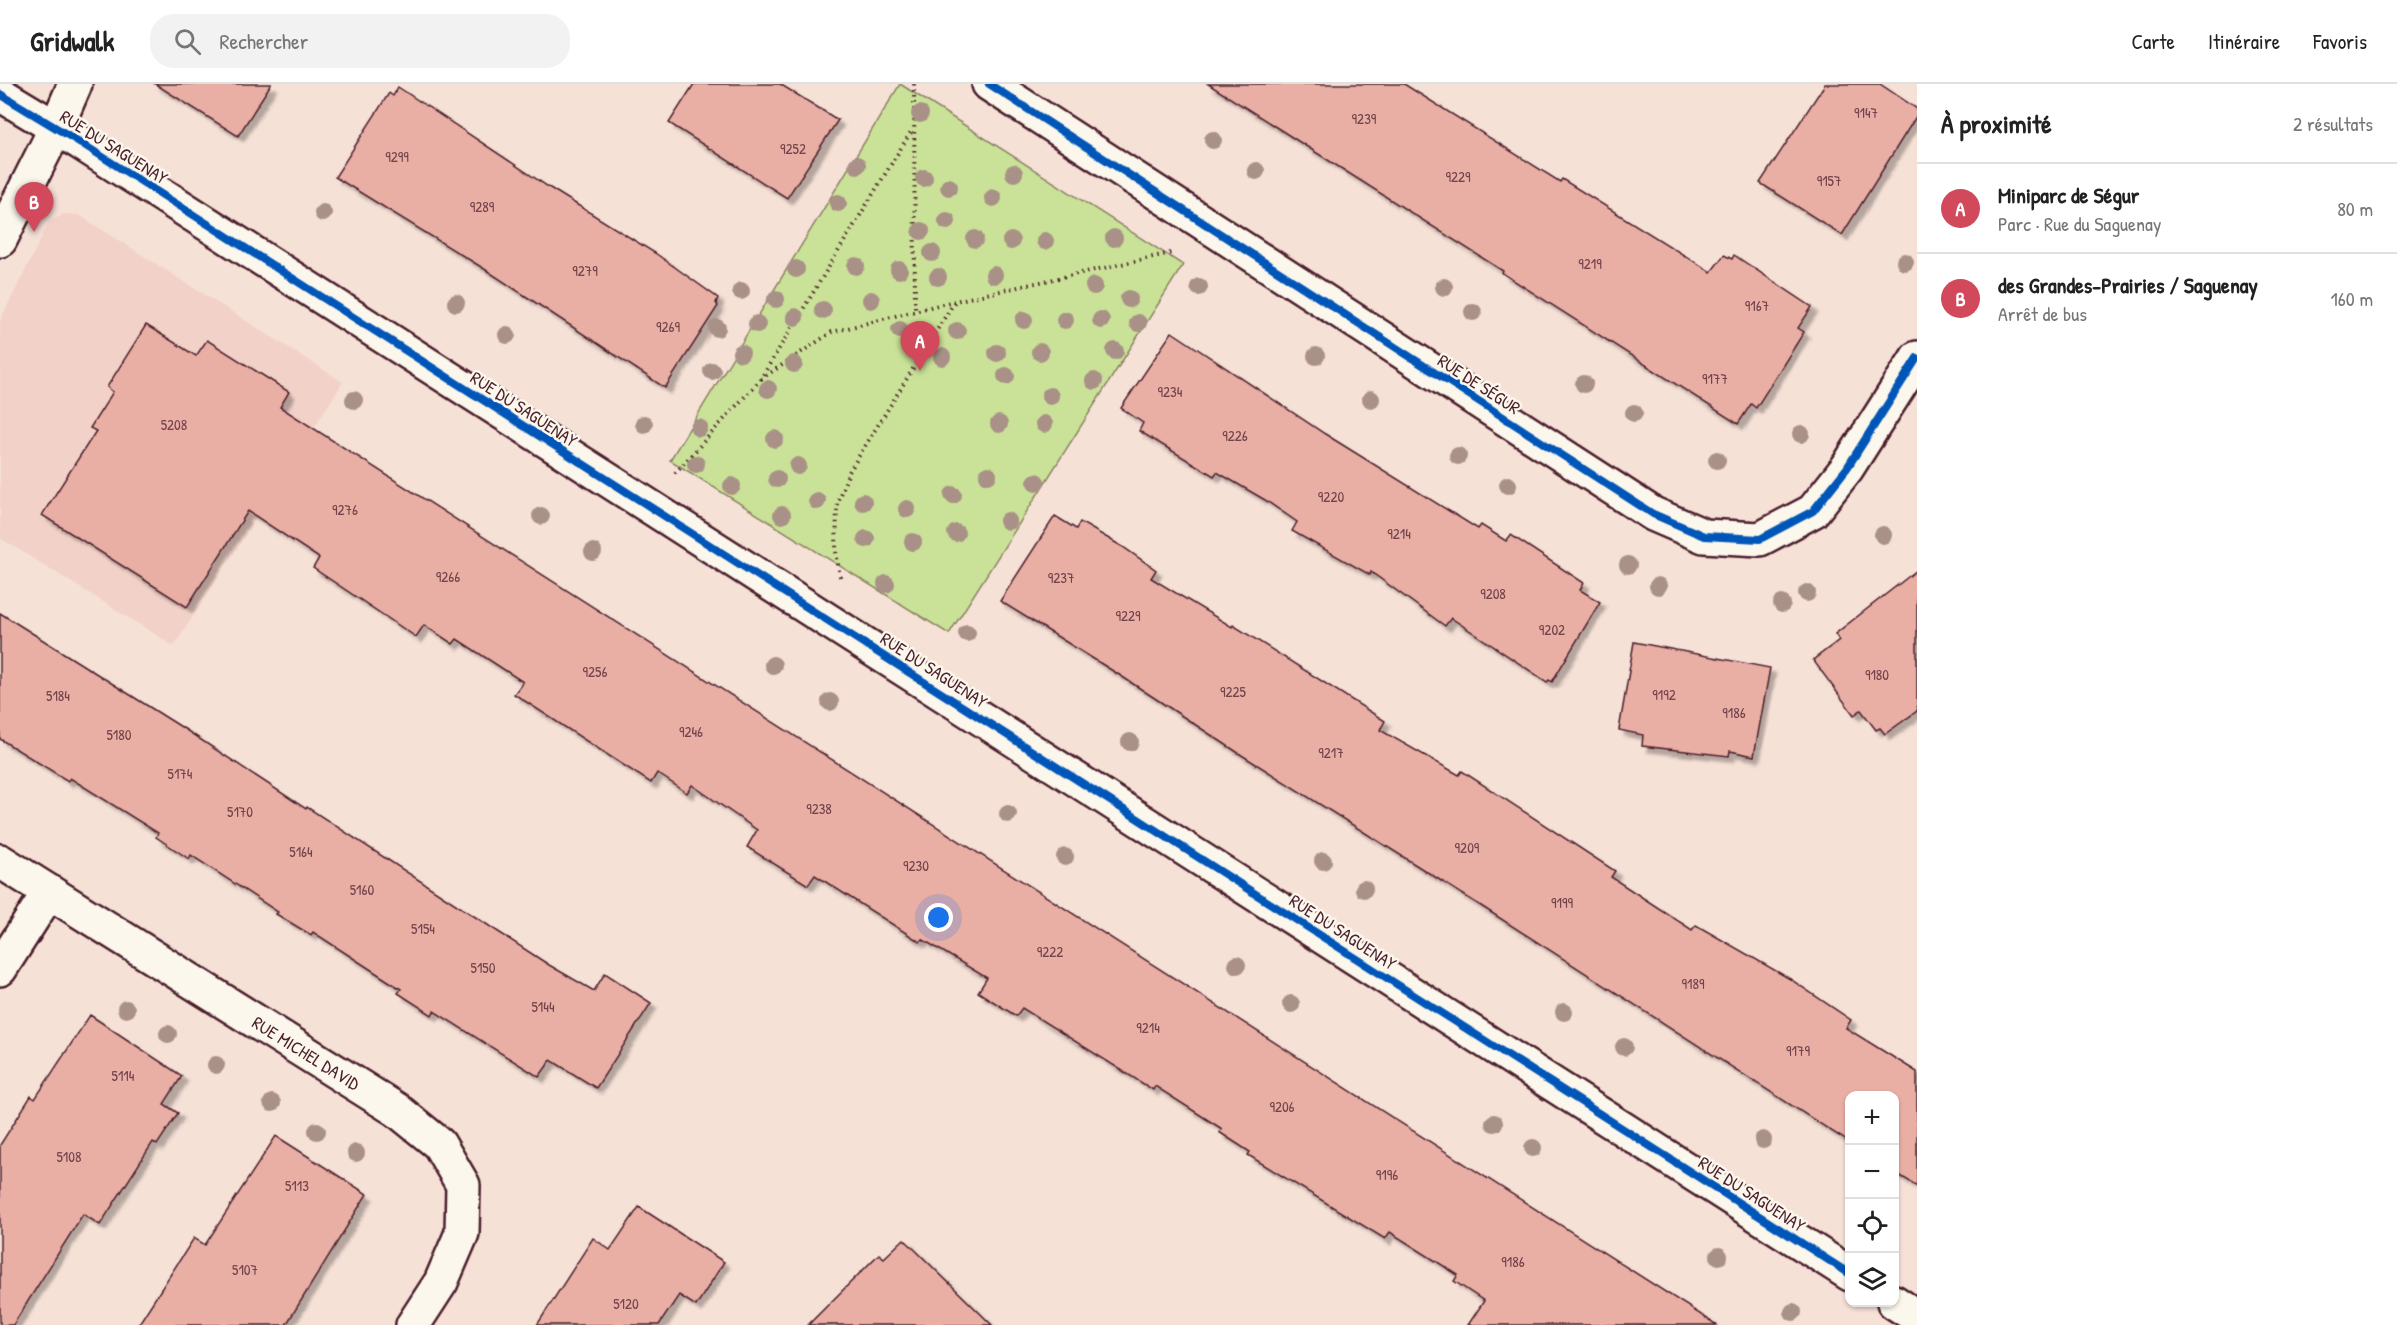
<!DOCTYPE html>
<html lang="fr">
<head>
<meta charset="utf-8">
<style>
  :root { --surface:#fff; --page:#f2f2f2; --text:#222; --muted:#767676; --line:#e0e0e0; --accent:#d1495b }
  body { margin:0; font-family:"Patrick Hand",sans-serif; background:var(--page); color:var(--text) }
  .controls { position:absolute; right:18px; bottom:18px; display:grid; overflow:hidden; border-radius:12px; box-shadow:0 2px 4px #0004 }
  .controls button { width:54px; height:54px; display:grid; place-items:center; padding:0; border:0; border-bottom:2px solid var(--line); background:var(--surface); color:var(--text); font:30px sans-serif }
  .you { position:absolute; left:939px; top:834px; width:21px; height:21px; margin:-15px; border:4px solid #fff; border-radius:50%; background:#1a73e8; box-shadow:0 0 0 9px #1a73e833 }
  .badge { display:grid; place-items:center; width:39px; height:39px; border-radius:50%; background:var(--accent); color:#fff; font-size:20px; font-weight:700 }
  .pin { position:absolute; translate:-50% -50px; filter:drop-shadow(0 2px 3px #0008) }
  .pin::after { content:''; position:absolute; top:32px; width:21px; height:18px; background:inherit; clip-path:polygon(0 0,100% 0,50% 100%) }
  .list { margin:0; padding:0; list-style:none }
  h2 { display:flex; justify-content:space-between; align-items:center; height:78px; margin:0; padding:0 24px; font-size:26px }
  h2 small { font-size:20px; font-weight:400; color:var(--muted) }
  .list li { display:grid; grid-template-columns:39px 1fr auto; gap:18px; align-items:center; box-sizing:border-box; height:90px; padding:0 24px; border-top:2px solid var(--line) }
  .list b { display:block; font-size:22px; white-space:nowrap }
  .list p { margin:0; font-size:20px; white-space:nowrap; color:var(--muted) }
  .list em { font-size:20px; font-style:normal; color:var(--muted) }
  .icon { flex:none; width:33px; height:33px; fill:none; stroke:currentColor; stroke-width:2; stroke-linecap:round; stroke-linejoin:round }
  .map { position:relative; flex:none; width:1917px; height:1241px; overflow:hidden }
  header { display:flex; align-items:center; gap:36px; box-sizing:border-box; height:84px; padding:0 30px; background:var(--surface); border-bottom:2px solid var(--line) }
  header strong { font-size:28px }
  nav { display:flex; gap:33px; margin-inline-start:auto; font-size:21px }
  .search { width:420px; height:54px; background:var(--page); display:flex; align-items:center; gap:15px; box-sizing:border-box; padding:0 21px; border-radius:24px; color:var(--muted); font-size:22px }
  main { display:flex }
  aside { flex:1; background:var(--surface) }
  .map>svg:first-child { display:block }
</style>
</head>
<body>
<header>
<strong>Gridwalk</strong>
<div class="search"><svg class="icon" aria-label="search" viewBox="0 0 24 24"><circle cx="10" cy="10" r="6"/><path d="M15 15l6 6"/></svg>Rechercher</div>
<nav><a>Carte</a><a>Itinéraire</a><a>Favoris</a></nav>
</header>
<main>
<div class="map">
<svg width="1917" height="1241" viewBox="0 0 1917 1241">
  <defs>
    <filter id="shadow"><feDropShadow dx="5.5" dy="5.5" stdDeviation="1.5" flood-color="#0004"/></filter>
  </defs>
  <rect width="100%" height="100%" fill="#f6e1d7"/>
  <filter id="ink" filterUnits="userSpaceOnUse"><feTurbulence type="fractalNoise" baseFrequency=".0167" numOctaves="2"/><feDisplacementMap in="SourceGraphic" scale="12" xChannelSelector="R" yChannelSelector="G"/><feConvolveMatrix kernelMatrix="1 2 1 2 8 2 1 2 1" color-interpolation-filters="sRGB"/></filter>
  <g filter="url(#ink)">
    <path fill="#f2d2c8" d="M 64,130 L 79,131 L 343,298 L 174,562 L 0,454 L 0,237 L 49,138 Z"/>
    <path fill="#cae298" stroke="#8a8062" stroke-width="1.5" d="M 900,0 L 1183,181 L 949,550 L 670,376 Z"/>
    <g fill="#e9afa5" stroke="#4a1f2b" stroke-width="1.5" filter="url(#shadow)">
      <path d="M 155,0 L 271,0 L 238,52 Z"/>
      <path d="M 694,0 L 780,0 L 838,36 L 787,114 L 669,39 Z"/>
      <path d="M 1208,0 L 1404,0 L 1560,98 L 1562,95 L 1711,188 L 1724,171 L 1732,175 L 1734,171 L 1812,223 L 1798,244 L 1804,248 L 1756,324 L 1751,320 L 1738,340 L 1502,189 L 1503,187 Z"/>
      <path d="M 1825,0 L 1880,0 L 1917,25 L 1917,31 L 1842,151 L 1760,99 Z"/>
      <path d="M 398,3 L 550,104 L 655,169 L 718,214 L 716,219 L 718,222 L 665,304 L 486,186 L 335,93 L 389,9 L 393,12 Z"/>
      <path d="M 146,241 L 196,272 L 207,256 L 289,308 L 280,323 L 1717,1241 L 1468,1241 L 1484,1217 L 1454,1197 L 1458,1191 L 1390,1148 L 1385,1155 L 1248,1071 L 1250,1068 L 1219,1048 L 1222,1045 L 1155,1002 L 1153,1006 L 1022,924 L 1016,932 L 978,908 L 987,894 L 922,855 L 920,858 L 815,791 L 808,801 L 747,763 L 757,746 L 692,701 L 687,709 L 657,689 L 651,699 L 514,610 L 523,598 L 457,555 L 453,560 L 424,541 L 416,553 L 313,484 L 319,474 L 248,427 L 187,523 L 42,431 L 96,347 L 90,344 L 113,308 L 107,303 Z"/>
      <path d="M 1172,248 L 1325,350 L 1478,445 L 1481,441 L 1506,457 L 1511,451 L 1584,499 L 1580,506 L 1600,518 L 1552,598 L 1549,596 L 1547,598 L 1451,534 L 1445,542 L 1371,488 L 1370,491 L 1292,447 L 1297,438 L 1265,416 L 1217,388 L 1214,392 L 1139,347 L 1143,339 L 1121,324 Z"/>
      <path d="M 1055,432 L 1076,445 L 1080,438 L 1123,463 L 1156,486 L 1151,494 L 1232,543 L 1233,541 L 1385,637 L 1380,646 L 1459,691 L 1462,687 L 1615,787 L 1611,793 L 1692,846 L 1696,841 L 1790,895 L 1851,936 L 1846,944 L 1917,988 L 1917,1102 L 1894,1088 L 1894,1011 L 1850,1011 L 1850,1059 L 1481,822 L 1240,670 L 1121,592 L 1000,517 Z"/>
      <path d="M 1917,486 L 1917,627 L 1885,650 L 1880,644 L 1876,646 L 1861,626 L 1854,631 L 1813,576 L 1839,556 L 1835,550 Z"/>
      <path d="M 0,529 L 186,646 L 306,725 L 307,723 L 549,881 L 594,907 L 605,889 L 651,919 L 596,1004 L 551,976 L 539,993 L 434,927 L 432,931 L 398,909 L 401,905 L 373,887 L 313,848 L 311,851 L 276,830 L 278,828 L 191,771 L 189,775 L 156,753 L 158,749 L 70,694 L 68,697 L 0,655 Z"/>
      <path d="M 1634,558 L 1770,584 L 1754,672 L 1730,667 L 1729,672 L 1642,662 L 1643,651 L 1619,646 Z"/>
      <path d="M 90,931 L 182,992 L 164,1020 L 178,1029 L 157,1061 L 153,1058 L 100,1141 L 83,1130 L 13,1241 L 0,1241 L 0,1061 L 31,1012 L 35,1015 Z"/>
      <path d="M 276,1052 L 367,1110 L 286,1241 L 138,1241 L 194,1154 L 205,1161 Z"/>
      <path d="M 639,1123 L 724,1178 L 696,1222 L 679,1211 L 659,1241 L 537,1241 L 593,1154 L 610,1166 Z"/>
      <path d="M 904,1155 L 992,1241 L 808,1241 L 879,1170 L 884,1174 Z"/>
    </g>
    <g fill="none" stroke-linecap="round" stroke-linejoin="round">
      <defs>
        <g id="street">
          <path d="M 989,0 L 1653,430 L 1704,452 L 1760,455 L 1813,427 L 1847,384 L 1917,274"/>
          <path d="M 0,10 L 81,59 L 1850,1190"/>
          <path d="M 0,777 L 397,1026 L 439,1060 L 463,1101 L 462,1149 L 441,1198 L 413,1241"/>
          <path d="M 0,885 L 49,808"/>
          <path d="M 1894,1218 L 1917,1233"/>
        </g>
        <path id="secondary" d="M 0,156 L 56,44 L 75,0"/>
      </defs>
      <use href="#street" stroke="#4a1f2b" stroke-width="38"/>
      <use href="#secondary" stroke="#4a1f2b" stroke-width="38"/>
      <g stroke="#4a1f2b" stroke-width="4" stroke-dasharray="1.5 4.5" stroke-linecap="butt">
        <path d="M 914,0 L 915,227"/>
        <path d="M 761,295 L 832,248 L 954,217"/>
        <path d="M 675,389 L 760,296 L 912,46"/>
        <path d="M 840,493 L 836,467 L 837,418 L 849,388 L 955,217 L 1171,169"/>
      </g>
      <use href="#street" stroke="#fbf7ec" stroke-width="33"/>
      <use href="#secondary" stroke="#fbf7ec" stroke-width="33"/>
      <defs>
        <g id="cycleway">
          <path d="M 989,0 L 1653,430 L 1704,452 L 1760,455 L 1813,427 L 1847,384 L 1917,274"/>
          <path d="M 0,10 L 81,59 L 1850,1190"/>
        </g>
      </defs>
      <use href="#cycleway" stroke="#fbf7ec" stroke-width="11"/>
      <use href="#cycleway" stroke="#0057b8" stroke-width="8"/>
    </g>
    <g fill="#a99187">
      <circle cx="920" cy="30" r="9"/>
      <circle cx="1213" cy="56" r="9"/>
      <circle cx="857" cy="81" r="9"/>
      <circle cx="1256" cy="87" r="9"/>
      <circle cx="1014" cy="89" r="9"/>
      <circle cx="924" cy="94" r="9"/>
      <circle cx="949" cy="103" r="9"/>
      <circle cx="993" cy="114" r="9"/>
      <circle cx="838" cy="119" r="9"/>
      <circle cx="323" cy="129" r="9"/>
      <circle cx="947" cy="137" r="9"/>
      <circle cx="921" cy="147" r="9"/>
      <circle cx="1114" cy="154" r="9"/>
      <circle cx="975" cy="155" r="9"/>
      <circle cx="1011" cy="157" r="9"/>
      <circle cx="1045" cy="157" r="9"/>
      <circle cx="932" cy="169" r="9"/>
      <circle cx="1905" cy="178" r="9"/>
      <circle cx="856" cy="182" r="9"/>
      <circle cx="796" cy="185" r="9"/>
      <circle cx="899" cy="186" r="9"/>
      <circle cx="994" cy="191" r="9"/>
      <circle cx="938" cy="193" r="9"/>
      <circle cx="1094" cy="202" r="9"/>
      <circle cx="1199" cy="203" r="9"/>
      <circle cx="1444" cy="203" r="9"/>
      <circle cx="741" cy="207" r="9"/>
      <circle cx="776" cy="215" r="9"/>
      <circle cx="1129" cy="215" r="9"/>
      <circle cx="871" cy="216" r="9"/>
      <circle cx="456" cy="219" r="9"/>
      <circle cx="823" cy="226" r="9"/>
      <circle cx="1473" cy="228" r="9"/>
      <circle cx="795" cy="233" r="9"/>
      <circle cx="1024" cy="236" r="9"/>
      <circle cx="1065" cy="236" r="9"/>
      <circle cx="1101" cy="236" r="9"/>
      <circle cx="1138" cy="239" r="9"/>
      <circle cx="757" cy="240" r="9"/>
      <circle cx="717" cy="244" r="9"/>
      <circle cx="900" cy="246" r="9"/>
      <circle cx="957" cy="247" r="9"/>
      <circle cx="507" cy="251" r="9"/>
      <circle cx="1115" cy="267" r="9"/>
      <circle cx="1040" cy="268" r="9"/>
      <circle cx="741" cy="269" r="9"/>
      <circle cx="997" cy="269" r="9"/>
      <circle cx="1316" cy="272" r="9"/>
      <circle cx="942" cy="273" r="9"/>
      <circle cx="794" cy="280" r="9"/>
      <circle cx="712" cy="287" r="9"/>
      <circle cx="1006" cy="292" r="9"/>
      <circle cx="1094" cy="297" r="9"/>
      <circle cx="1584" cy="300" r="9"/>
      <circle cx="768" cy="305" r="9"/>
      <circle cx="1050" cy="312" r="9"/>
      <circle cx="1371" cy="315" r="9"/>
      <circle cx="354" cy="316" r="9"/>
      <circle cx="1634" cy="329" r="9"/>
      <circle cx="644" cy="340" r="9"/>
      <circle cx="999" cy="340" r="9"/>
      <circle cx="1044" cy="340" r="9"/>
      <circle cx="699" cy="344" r="9"/>
      <circle cx="1801" cy="350" r="9"/>
      <circle cx="775" cy="355" r="9"/>
      <circle cx="1458" cy="372" r="9"/>
      <circle cx="1717" cy="376" r="9"/>
      <circle cx="696" cy="380" r="9"/>
      <circle cx="798" cy="382" r="9"/>
      <circle cx="988" cy="391" r="9"/>
      <circle cx="777" cy="395" r="9"/>
      <circle cx="1036" cy="398" r="9"/>
      <circle cx="1508" cy="401" r="9"/>
      <circle cx="732" cy="402" r="9"/>
      <circle cx="953" cy="411" r="9"/>
      <circle cx="817" cy="417" r="9"/>
      <circle cx="863" cy="418" r="9"/>
      <circle cx="907" cy="425" r="9"/>
      <circle cx="782" cy="431" r="9"/>
      <circle cx="541" cy="432" r="9"/>
      <circle cx="1008" cy="437" r="9"/>
      <circle cx="956" cy="449" r="9"/>
      <circle cx="1883" cy="451" r="9"/>
      <circle cx="866" cy="455" r="9"/>
      <circle cx="913" cy="458" r="9"/>
      <circle cx="593" cy="468" r="9"/>
      <circle cx="1628" cy="481" r="9"/>
      <circle cx="886" cy="500" r="9"/>
      <circle cx="1658" cy="502" r="9"/>
      <circle cx="1807" cy="509" r="9"/>
      <circle cx="1782" cy="520" r="9"/>
      <circle cx="967" cy="549" r="9"/>
      <circle cx="773" cy="581" r="9"/>
      <circle cx="830" cy="618" r="9"/>
      <circle cx="1130" cy="658" r="9"/>
      <circle cx="1008" cy="730" r="9"/>
      <circle cx="1065" cy="773" r="9"/>
      <circle cx="1323" cy="777" r="9"/>
      <circle cx="1364" cy="805" r="9"/>
      <circle cx="1237" cy="881" r="9"/>
      <circle cx="1291" cy="920" r="9"/>
      <circle cx="126" cy="925" r="9"/>
      <circle cx="1564" cy="928" r="9"/>
      <circle cx="168" cy="950" r="9"/>
      <circle cx="1624" cy="963" r="9"/>
      <circle cx="216" cy="981" r="9"/>
      <circle cx="272" cy="1019" r="9"/>
      <circle cx="1494" cy="1039" r="9"/>
      <circle cx="317" cy="1047" r="9"/>
      <circle cx="1763" cy="1056" r="9"/>
      <circle cx="1533" cy="1064" r="9"/>
      <circle cx="356" cy="1069" r="9"/>
      <circle cx="1719" cy="1172" r="9"/>
      <circle cx="1793" cy="1228" r="9"/>
    </g>
  </g>
  <g text-anchor="middle" dominant-baseline="central" stroke-width="5" stroke-linejoin="round" paint-order="stroke">
    <g font-size="15" fill="#72434a">
      <text x="1866" y="28">9147</text>
      <text x="1364" y="34">9239</text>
      <text x="793" y="64">9252</text>
      <text x="397" y="72">9299</text>
      <text x="1458" y="92">9229</text>
      <text x="1829" y="96">9157</text>
      <text x="482" y="122">9289</text>
      <text x="1590" y="179">9219</text>
      <text x="585" y="186">9279</text>
      <text x="1757" y="221">9167</text>
      <text x="668" y="242">9269</text>
      <text x="1715" y="294">9177</text>
      <text x="1170" y="307">9234</text>
      <text x="174" y="340">5208</text>
      <text x="1235" y="351">9226</text>
      <text x="1331" y="412">9220</text>
      <text x="345" y="425">9276</text>
      <text x="1399" y="449">9214</text>
      <text x="448" y="492">9266</text>
      <text x="1061" y="493">9237</text>
      <text x="1493" y="509">9208</text>
      <text x="1128" y="531">9229</text>
      <text x="1552" y="545">9202</text>
      <text x="595" y="587">9256</text>
      <text x="1877" y="590">9180</text>
      <text x="1233" y="607">9225</text>
      <text x="1664" y="610">9192</text>
      <text x="58" y="611">5184</text>
      <text x="1734" y="628">9186</text>
      <text x="691" y="647">9246</text>
      <text x="119" y="650">5180</text>
      <text x="1331" y="668">9217</text>
      <text x="180" y="689">5174</text>
      <text x="819" y="724">9238</text>
      <text x="240" y="727">5170</text>
      <text x="1467" y="763">9209</text>
      <text x="301" y="767">5164</text>
      <text x="916" y="781">9230</text>
      <text x="362" y="805">5160</text>
      <text x="1562" y="818">9199</text>
      <text x="423" y="844">5154</text>
      <text x="1050" y="867">9222</text>
      <text x="483" y="883">5150</text>
      <text x="1693" y="899">9189</text>
      <text x="543" y="922">5144</text>
      <text x="1148" y="943">9214</text>
      <text x="1798" y="966">9179</text>
      <text x="123" y="991">5114</text>
      <text x="1282" y="1022">9206</text>
      <text x="69" y="1072">5108</text>
      <text x="1387" y="1090">9196</text>
      <text x="297" y="1101">5113</text>
      <text x="1513" y="1177">9186</text>
      <text x="245" y="1185">5107</text>
      <text x="626" y="1219">5120</text>
    </g>
    <g font-size="18" fill="#4a1f2b" stroke="#fbf7ec">
      <text transform="translate(114 63) rotate(32)">RUE DU SAGUENAY</text>
      <text transform="translate(1479 300) rotate(33)">RUE DE SÉGUR</text>
      <text transform="translate(524 325) rotate(33)">RUE DU SAGUENAY</text>
      <text transform="translate(934 586) rotate(33)">RUE DU SAGUENAY</text>
      <text transform="translate(1343 848) rotate(33)">RUE DU SAGUENAY</text>
      <text transform="translate(306 969) rotate(32)">RUE MICHEL DAVID</text>
      <text transform="translate(1752 1110) rotate(33)">RUE DU SAGUENAY</text>
    </g>
  </g>
</svg>
<div class="controls">
<button>+</button>
<button>−</button>
<button><svg class="icon" aria-label="locate" viewBox="0 0 24 24"><circle cx="12" cy="12" r="6"/><path d="M12 2v4M12 18v4M2 12h4M18 12h4"/></svg></button>
<button><svg class="icon" aria-label="layers" viewBox="0 0 24 24"><path d="M12 4l9 5-9 5-9-5zM3 14l9 5 9-5"/></svg></button>
</div>
<div class="you"></div>
<div class="pin badge" style="left:920px;top:287px">A</div>
<div class="pin badge" style="left:34px;top:148px">B</div>
</div>
<aside>
<h2>À proximité<small>2 résultats</small></h2>
<ul class="list">
<li><span class="badge">A</span><div><b>Miniparc de Ségur</b><p>Parc · Rue du Saguenay</p></div><em>80 m</em></li>
<li><span class="badge">B</span><div><b>des Grandes-Prairies / Saguenay</b><p>Arrêt de bus</p></div><em>160 m</em></li>
</ul>
</aside>
</main>
</body>
</html>
